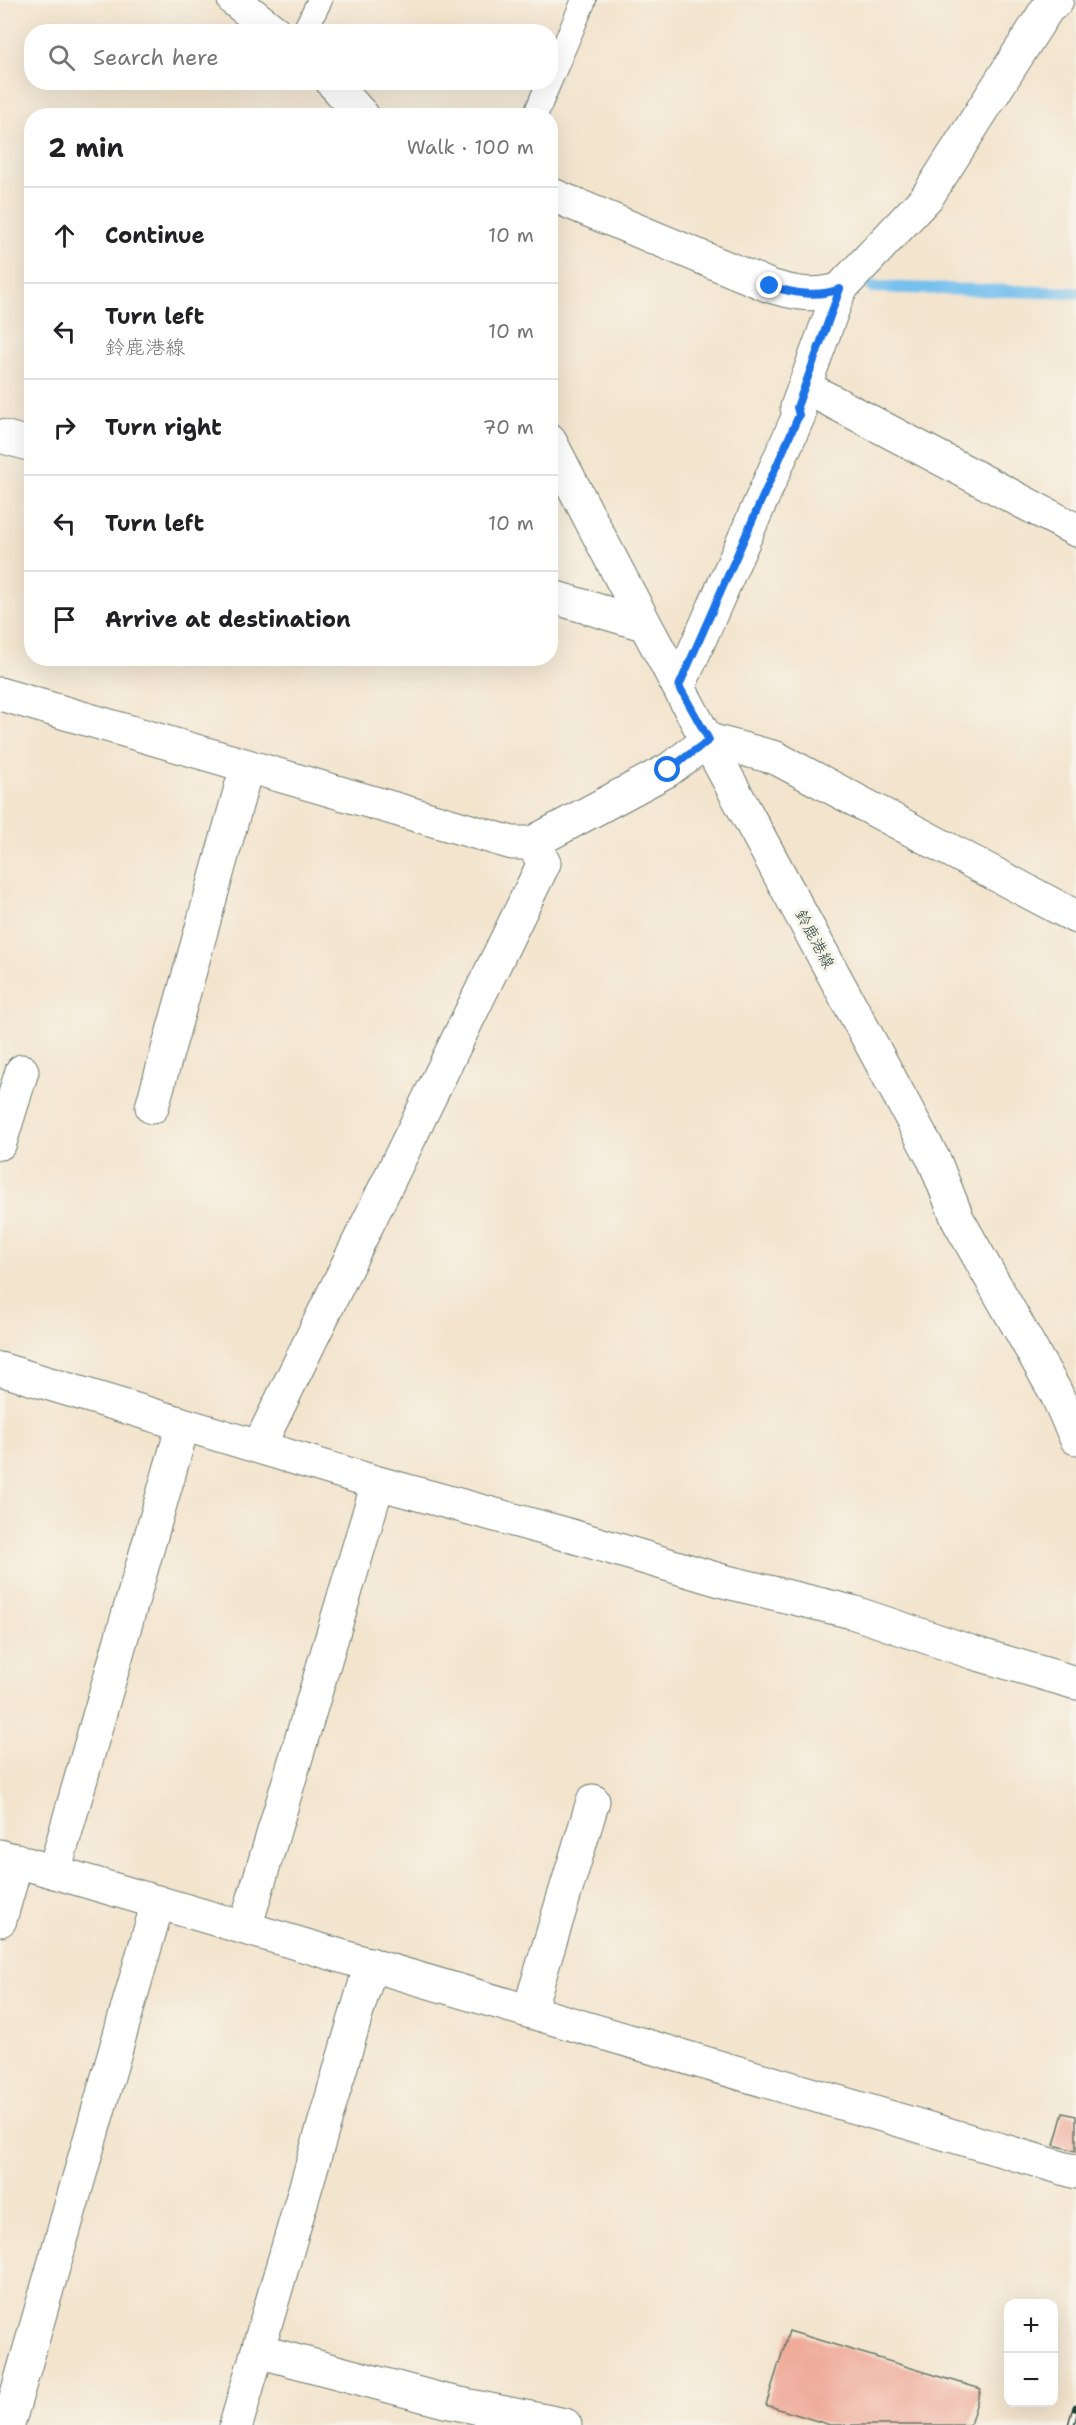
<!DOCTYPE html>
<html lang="en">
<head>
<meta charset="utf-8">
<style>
  :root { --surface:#fff; --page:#f6f6f6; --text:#202124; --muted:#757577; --line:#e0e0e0 }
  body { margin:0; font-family:"Shantell Sans","Klee One",sans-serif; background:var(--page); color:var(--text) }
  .controls { position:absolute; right:18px; bottom:18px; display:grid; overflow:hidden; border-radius:12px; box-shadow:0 6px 24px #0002 }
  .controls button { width:54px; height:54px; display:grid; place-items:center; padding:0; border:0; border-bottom:2px solid var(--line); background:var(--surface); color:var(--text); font:30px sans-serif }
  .stop { position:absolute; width:18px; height:18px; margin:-14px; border:4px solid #1a73e8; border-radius:50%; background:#fff }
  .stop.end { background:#1a73e8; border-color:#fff; box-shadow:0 2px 6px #0008 }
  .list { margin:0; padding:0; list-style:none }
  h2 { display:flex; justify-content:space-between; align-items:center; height:78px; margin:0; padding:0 24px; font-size:26px }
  h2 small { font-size:20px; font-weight:400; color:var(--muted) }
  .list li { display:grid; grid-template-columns:39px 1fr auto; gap:18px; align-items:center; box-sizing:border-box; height:96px; padding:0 24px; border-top:2px solid var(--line) }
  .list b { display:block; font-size:22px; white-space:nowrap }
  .list p { margin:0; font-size:20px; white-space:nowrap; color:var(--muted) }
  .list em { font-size:20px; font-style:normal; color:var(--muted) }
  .icon { flex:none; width:33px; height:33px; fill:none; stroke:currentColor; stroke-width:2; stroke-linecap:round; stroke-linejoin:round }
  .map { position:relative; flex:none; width:1076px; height:2425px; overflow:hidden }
  .search { position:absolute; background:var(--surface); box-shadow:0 6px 24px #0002; left:24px; top:24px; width:534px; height:66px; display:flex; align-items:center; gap:15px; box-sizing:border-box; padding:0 21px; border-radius:24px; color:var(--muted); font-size:22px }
  .panel { position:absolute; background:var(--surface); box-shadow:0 6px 24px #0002; left:24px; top:108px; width:534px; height:558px; border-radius:24px }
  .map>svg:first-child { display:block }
</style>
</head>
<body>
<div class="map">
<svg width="1076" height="2425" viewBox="0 0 1076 2425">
  <rect width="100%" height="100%" fill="#f7f3e8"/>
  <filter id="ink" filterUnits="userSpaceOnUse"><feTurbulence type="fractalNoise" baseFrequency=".0167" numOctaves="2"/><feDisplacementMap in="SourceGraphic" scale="12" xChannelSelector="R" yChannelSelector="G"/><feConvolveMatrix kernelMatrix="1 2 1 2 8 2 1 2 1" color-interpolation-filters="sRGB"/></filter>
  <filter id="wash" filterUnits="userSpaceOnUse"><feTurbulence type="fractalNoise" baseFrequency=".008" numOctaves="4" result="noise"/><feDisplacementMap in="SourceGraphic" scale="24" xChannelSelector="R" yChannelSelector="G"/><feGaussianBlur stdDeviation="1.35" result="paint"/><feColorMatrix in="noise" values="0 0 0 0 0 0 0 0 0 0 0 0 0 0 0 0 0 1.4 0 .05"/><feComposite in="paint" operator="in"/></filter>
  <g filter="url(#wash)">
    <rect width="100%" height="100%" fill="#f3e4cd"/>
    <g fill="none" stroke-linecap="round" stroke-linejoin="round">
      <path stroke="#74c0ee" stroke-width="12" d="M 872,287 L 1076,293"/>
    </g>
    <g id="blocks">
      <g fill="#efac9b">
        <path d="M 1063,2113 L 1076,2116 L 1076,2151 L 1054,2145 Z"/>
        <path d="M 789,2331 L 981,2389 L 970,2425 L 830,2425 L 766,2405 Z"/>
      </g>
    </g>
  </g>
  <g filter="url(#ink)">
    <use href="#blocks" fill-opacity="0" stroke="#69776a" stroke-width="1.5"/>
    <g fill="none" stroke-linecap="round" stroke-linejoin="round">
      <defs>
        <g id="service">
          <path d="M 304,32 L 320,0"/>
          <path d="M 550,80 L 584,0"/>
          <path d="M 535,116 L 549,82"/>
        </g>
        <g id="minor">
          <path d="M 550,194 L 770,286 C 793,293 816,298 840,289 L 927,197 L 1047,9 L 1057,0"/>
          <path d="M 805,387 L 1076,530"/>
          <path d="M 0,436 L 32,445"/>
          <path d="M 550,596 L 643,624"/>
          <path d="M 679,686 L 799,415 L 797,407 L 840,289"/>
          <path d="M 0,694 L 512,843 L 532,843"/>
          <path d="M 152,1107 L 247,766"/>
          <path d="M 0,1143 L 22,1071"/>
          <path d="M 0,1369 L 378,1483 L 565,1534 L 723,1581 L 852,1612 L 974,1653 L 1076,1683"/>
          <path d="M 259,1446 L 544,863 L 532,843 L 668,770 L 709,740 L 776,758 L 1076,917"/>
          <path d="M 0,1856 L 1076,2172"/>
          <path d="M 54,1872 L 183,1425"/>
          <path d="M 0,1920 L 17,1860"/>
          <path d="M 245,1928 L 378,1483"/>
          <path d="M 529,2011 L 593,1801"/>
          <path d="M 258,2351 L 445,2401 L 565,2425"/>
          <path d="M 8,2425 L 158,1902"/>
          <path d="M 236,2425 L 371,1964"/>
        </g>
        <g id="secondary">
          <path d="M 234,0 L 275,32"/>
          <path d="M 332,82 L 363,116"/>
          <path d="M 550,441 C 674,684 806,922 935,1162 L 958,1220 L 1056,1393 L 1076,1438"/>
        </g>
      </defs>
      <use href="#service" stroke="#69776a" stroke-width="26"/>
      <use href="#minor" stroke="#69776a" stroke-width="35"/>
      <use href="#secondary" stroke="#69776a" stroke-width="35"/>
      <use href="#service" stroke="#fff" stroke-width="24"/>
      <use href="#minor" stroke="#fff" stroke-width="33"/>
      <use href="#secondary" stroke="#fff" stroke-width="33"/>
      <defs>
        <path id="rail" d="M 1071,2425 L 1076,2407"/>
      </defs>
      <use href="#rail" stroke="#1f3d34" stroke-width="7"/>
      <use href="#rail" stroke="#f7f3e8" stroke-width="4.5" stroke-dasharray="14" stroke-linecap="butt"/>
    </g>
  </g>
  <g fill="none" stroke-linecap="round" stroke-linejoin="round" filter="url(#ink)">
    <path stroke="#1a73e8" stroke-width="8" d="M 668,770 L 709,740 L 679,686 L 799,415 L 797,407 L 840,289 C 816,298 793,293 770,286"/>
  </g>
  <g text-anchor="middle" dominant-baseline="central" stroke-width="6" stroke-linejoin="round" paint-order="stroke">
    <g font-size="16" fill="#1f3d34" stroke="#f7f3e8">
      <text transform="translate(815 939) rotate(62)">鈴鹿港線</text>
    </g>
  </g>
</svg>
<div class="controls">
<button>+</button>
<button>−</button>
</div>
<div class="stop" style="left:668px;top:770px"></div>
<div class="stop end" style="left:770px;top:286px"></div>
<div class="search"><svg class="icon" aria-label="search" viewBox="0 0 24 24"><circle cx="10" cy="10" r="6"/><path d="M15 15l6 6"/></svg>Search here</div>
<section class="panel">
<h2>2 min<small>Walk · 100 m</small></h2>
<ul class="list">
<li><svg class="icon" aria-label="ahead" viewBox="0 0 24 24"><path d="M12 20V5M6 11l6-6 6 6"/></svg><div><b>Continue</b></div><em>10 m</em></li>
<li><svg class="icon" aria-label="left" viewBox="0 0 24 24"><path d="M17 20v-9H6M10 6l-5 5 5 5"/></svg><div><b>Turn left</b><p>鈴鹿港線</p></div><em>10 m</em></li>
<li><svg class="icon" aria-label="right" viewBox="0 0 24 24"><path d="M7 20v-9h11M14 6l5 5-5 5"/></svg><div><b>Turn right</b></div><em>70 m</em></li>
<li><svg class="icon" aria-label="left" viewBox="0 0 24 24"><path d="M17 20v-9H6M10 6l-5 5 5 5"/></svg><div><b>Turn left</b></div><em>10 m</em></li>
<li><svg class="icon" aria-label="arrive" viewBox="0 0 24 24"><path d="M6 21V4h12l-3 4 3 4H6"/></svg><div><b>Arrive at destination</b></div></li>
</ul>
</section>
</div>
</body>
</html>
